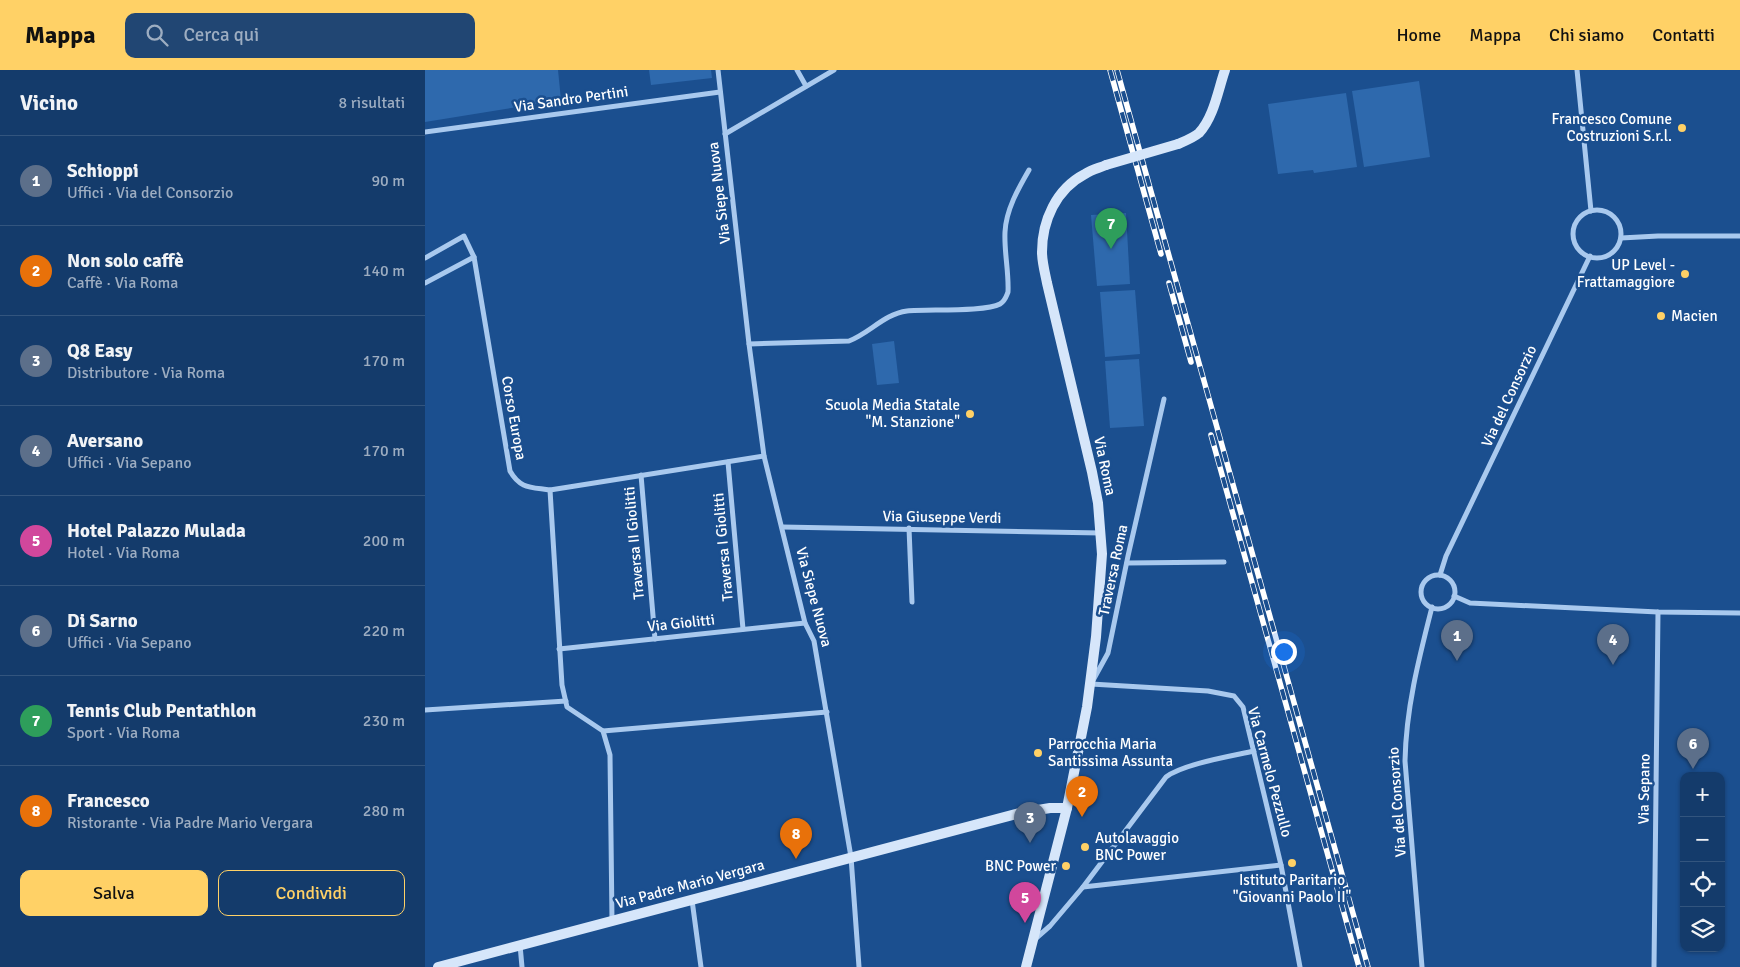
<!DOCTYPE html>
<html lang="it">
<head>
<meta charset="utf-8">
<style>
  :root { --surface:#143b6b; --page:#214673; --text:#f1f3f6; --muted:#9dadc1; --line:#33557e; --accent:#ffd166 }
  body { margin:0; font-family:Signika,sans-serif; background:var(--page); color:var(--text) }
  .controls { position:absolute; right:15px; bottom:15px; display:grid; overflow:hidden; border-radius:10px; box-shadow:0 1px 4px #0004 }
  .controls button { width:45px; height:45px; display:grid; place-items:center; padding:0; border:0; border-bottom:1px solid var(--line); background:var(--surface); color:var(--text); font:25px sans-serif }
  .you { position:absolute; left:858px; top:581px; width:18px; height:18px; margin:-12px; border:4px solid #fff; border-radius:50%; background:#1a73e8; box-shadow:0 0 0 8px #1a73e833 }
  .badge { display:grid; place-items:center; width:32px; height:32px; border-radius:50%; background:var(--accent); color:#fff; font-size:16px; font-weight:700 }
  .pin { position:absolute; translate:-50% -41px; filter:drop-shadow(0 1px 2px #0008) }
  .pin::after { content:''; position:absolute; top:26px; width:18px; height:15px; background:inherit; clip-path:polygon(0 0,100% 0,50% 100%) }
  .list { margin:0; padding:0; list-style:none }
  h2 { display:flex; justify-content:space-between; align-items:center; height:65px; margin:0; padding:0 20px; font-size:21px }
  h2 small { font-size:16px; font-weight:400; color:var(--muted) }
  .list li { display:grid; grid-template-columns:32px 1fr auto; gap:15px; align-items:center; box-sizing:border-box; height:90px; padding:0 20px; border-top:1px solid var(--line) }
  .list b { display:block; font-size:19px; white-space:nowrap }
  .list p { margin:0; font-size:16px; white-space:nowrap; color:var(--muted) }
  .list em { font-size:16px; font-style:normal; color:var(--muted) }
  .actions { display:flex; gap:10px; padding:15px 20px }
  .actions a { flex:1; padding:11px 0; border:1px solid var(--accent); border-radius:10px; text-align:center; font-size:18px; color:var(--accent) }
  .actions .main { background:var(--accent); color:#111 }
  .icon { flex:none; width:28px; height:28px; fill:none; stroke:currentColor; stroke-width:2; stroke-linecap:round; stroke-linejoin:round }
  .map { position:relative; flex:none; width:1315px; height:897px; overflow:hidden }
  header { display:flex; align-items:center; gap:30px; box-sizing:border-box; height:70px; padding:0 25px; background:var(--accent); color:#111 }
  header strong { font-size:24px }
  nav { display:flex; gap:28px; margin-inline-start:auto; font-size:18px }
  .search { width:350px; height:45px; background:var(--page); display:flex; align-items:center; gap:12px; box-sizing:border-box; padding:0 18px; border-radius:10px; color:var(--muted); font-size:19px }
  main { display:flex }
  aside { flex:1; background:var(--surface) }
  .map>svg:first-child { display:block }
</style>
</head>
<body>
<header>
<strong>Mappa</strong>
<div class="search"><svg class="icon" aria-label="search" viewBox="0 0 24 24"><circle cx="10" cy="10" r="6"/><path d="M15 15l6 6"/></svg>Cerca qui</div>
<nav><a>Home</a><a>Mappa</a><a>Chi siamo</a><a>Contatti</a></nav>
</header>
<main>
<aside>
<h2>Vicino<small>8 risultati</small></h2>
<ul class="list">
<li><span class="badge" style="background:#5c6f8a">1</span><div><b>Schioppi</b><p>Uffici · Via del Consorzio</p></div><em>90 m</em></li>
<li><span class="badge" style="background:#e8710a">2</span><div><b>Non solo caffè</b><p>Caffè · Via Roma</p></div><em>140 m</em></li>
<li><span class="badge" style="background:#5c6f8a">3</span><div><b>Q8 Easy</b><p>Distributore · Via Roma</p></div><em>170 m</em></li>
<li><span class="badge" style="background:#5c6f8a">4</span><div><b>Aversano</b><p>Uffici · Via Sepano</p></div><em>170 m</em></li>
<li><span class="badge" style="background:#d1479c">5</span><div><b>Hotel Palazzo Mulada</b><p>Hotel · Via Roma</p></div><em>200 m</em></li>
<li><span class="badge" style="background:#5c6f8a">6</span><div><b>Di Sarno</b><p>Uffici · Via Sepano</p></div><em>220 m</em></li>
<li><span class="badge" style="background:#2e9e5b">7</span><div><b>Tennis Club Pentathlon</b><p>Sport · Via Roma</p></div><em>230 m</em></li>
<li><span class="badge" style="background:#e8710a">8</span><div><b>Francesco</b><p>Ristorante · Via Padre Mario Vergara</p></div><em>280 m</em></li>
</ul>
<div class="actions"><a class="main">Salva</a><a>Condividi</a></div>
</aside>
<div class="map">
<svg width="1315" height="897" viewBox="0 0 1315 897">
  <rect width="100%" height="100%" fill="#1b4f8f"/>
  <g fill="#2e69ad">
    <path d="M 0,0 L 133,0 L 136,30 L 0,52 Z"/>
    <path d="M 224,0 L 286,0 L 287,8 L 226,15 Z"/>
    <path d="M 994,11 L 1005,87 L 939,97 L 927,21 Z"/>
    <path d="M 921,23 L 932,97 L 889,103 L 888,100 L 853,104 L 843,34 Z"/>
    <path d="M 701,143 L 705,214 L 672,216 L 666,145 Z"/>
    <path d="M 710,220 L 715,284 L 680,287 L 675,222 Z"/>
    <path d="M 469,271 L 474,313 L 452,315 L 447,274 Z"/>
    <path d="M 714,289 L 719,356 L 685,358 L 680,291 Z"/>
  </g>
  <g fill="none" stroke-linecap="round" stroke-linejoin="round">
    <g stroke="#a9c9ee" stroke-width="5">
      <path d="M 293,0 L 324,274 L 339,386 L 380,553 L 389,571 L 426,787 L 434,897"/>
      <path d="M 372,0 L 381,16"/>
      <path d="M 1152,0 L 1166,141"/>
      <path d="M 0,62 L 295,22"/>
      <path d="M 300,64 L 409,0"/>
      <circle cx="1172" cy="164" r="24"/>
      <path d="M 1196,168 L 1233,166 L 1315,166"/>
      <path d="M 0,188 L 39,166 L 49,187 L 85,401 C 95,419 106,417 125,420 L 339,386"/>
      <path d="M 0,213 L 49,187"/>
      <path d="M 324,274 L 424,271 C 445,263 459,244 482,241 C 502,239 561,242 575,234 C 580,231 581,227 583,222 C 584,202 579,182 580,162 C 581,140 593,119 604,100"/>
      <path d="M 739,329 L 703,486 L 683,583 L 666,614 L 783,621 L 809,626 L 818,637 L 856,795 L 875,897"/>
      <path d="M 303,392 L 318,559"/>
      <path d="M 216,405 L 230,569"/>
      <path d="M 125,420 L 137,615 L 142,637 L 178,661 L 185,685 L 187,850"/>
      <path d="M 357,457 L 676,463"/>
      <path d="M 484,458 L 487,532"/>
      <path d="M 702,493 L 799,492"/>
      <path d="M 1015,505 L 1021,486 L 1165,186"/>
      <circle cx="1013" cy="522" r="17"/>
      <path d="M 1029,526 L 1045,533 L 1233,542 L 1315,543"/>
      <path d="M 134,579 L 380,553"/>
      <path d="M 0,640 L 141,631"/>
      <path d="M 178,661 L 402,642"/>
      <path d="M 658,817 L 856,795"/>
      <path d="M 267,830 L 276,897"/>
      <path d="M 609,870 L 625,856 L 658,817 L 741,707 C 758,694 807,686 829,681"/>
      <path d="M 95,875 L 97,897"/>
      <path d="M 997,897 L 980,691 C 981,638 994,588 1007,537"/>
      <path d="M 1229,897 L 1233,542"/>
    </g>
    <g stroke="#d6e6fa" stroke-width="10">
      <path d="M 753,74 C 760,71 768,68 774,63 C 789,47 793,20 800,0"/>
      <path d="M 13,897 L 595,743 L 625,738 L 642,738"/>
      <path d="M 601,897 L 642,738 L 662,637 L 671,567 L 677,484 L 673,433 L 667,402 L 622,213 C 620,203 617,192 617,182 C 617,151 631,119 660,104 C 666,100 674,98 681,95"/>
    </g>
    <defs>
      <g id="rail">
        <path d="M 685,0 L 736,184"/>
        <path d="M 692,0 L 943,897"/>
        <path d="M 744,213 L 766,292"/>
        <path d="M 786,365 L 934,897"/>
      </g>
    </defs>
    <use href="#rail" stroke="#fff" stroke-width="5.5"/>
    <use href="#rail" stroke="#1b4f8f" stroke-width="4" stroke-dasharray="11" stroke-linecap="butt"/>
    <path stroke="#d6e6fa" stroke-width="10" d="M 681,95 L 753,74"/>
  </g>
  <g fill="#ffd166" stroke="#1b4f8f" stroke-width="2">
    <circle cx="1257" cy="58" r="5"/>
    <circle cx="1260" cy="204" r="5"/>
    <circle cx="1236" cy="246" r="5"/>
    <circle cx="545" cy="344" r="5"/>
    <circle cx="613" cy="683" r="5"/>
    <circle cx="660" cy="777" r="5"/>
    <circle cx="867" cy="793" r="5"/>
    <circle cx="641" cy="796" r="5"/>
  </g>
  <g text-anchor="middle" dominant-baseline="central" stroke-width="5" stroke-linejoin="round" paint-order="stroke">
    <g font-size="15" fill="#fff" stroke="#1b4f8f">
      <text transform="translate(146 29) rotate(-8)">Via Sandro Pertini</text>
      <text transform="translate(294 123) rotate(-97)">Via Siepe Nuova</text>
      <text transform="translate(1084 326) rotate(-65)">Via del Consorzio</text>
      <text transform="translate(89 348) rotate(80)">Corso Europa</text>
      <text transform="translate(680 396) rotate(78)">Via Roma</text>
      <text transform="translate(517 447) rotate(1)">Via Giuseppe Verdi</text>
      <text transform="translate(209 473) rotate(-95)">Traversa II Giolitti</text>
      <text transform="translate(298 477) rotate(-95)">Traversa I Giolitti</text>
      <text transform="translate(688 500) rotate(-78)">Traversa Roma</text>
      <text transform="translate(389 527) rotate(75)">Via Siepe Nuova</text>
      <text transform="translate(256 553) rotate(-6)">Via Giolitti</text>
      <text transform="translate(845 702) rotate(75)">Via Carmelo Pezzullo</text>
      <text transform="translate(1219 719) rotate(-89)">Via Sepano</text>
      <text transform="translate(972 732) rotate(-94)">Via del Consorzio</text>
      <text transform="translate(265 814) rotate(-15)">Via Padre Mario Vergara</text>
    </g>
    <g font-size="15" fill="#fff" stroke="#1b4f8f" text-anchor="end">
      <text x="1247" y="49">Francesco Comune<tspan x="1247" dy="17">Costruzioni S.r.l.</tspan></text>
      <text x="1250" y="195">UP Level -<tspan x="1250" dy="17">Frattamaggiore</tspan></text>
      <text x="1246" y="246" text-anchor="start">Macien</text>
      <text x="535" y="335">Scuola Media Statale<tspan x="535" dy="17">"M. Stanzione"</tspan></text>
      <text x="623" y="674" text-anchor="start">Parrocchia Maria<tspan x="623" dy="17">Santissima Assunta</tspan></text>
      <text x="670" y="768" text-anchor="start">Autolavaggio<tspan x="670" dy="17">BNC Power</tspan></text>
      <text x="631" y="796">BNC Power</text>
      <text x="867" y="810" text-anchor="middle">Istituto Paritario<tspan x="867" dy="17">"Giovanni Paolo II"</tspan></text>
    </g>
  </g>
</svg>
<div class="controls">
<button>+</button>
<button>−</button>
<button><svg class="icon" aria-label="locate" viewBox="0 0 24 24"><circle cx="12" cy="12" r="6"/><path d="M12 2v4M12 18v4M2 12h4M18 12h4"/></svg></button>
<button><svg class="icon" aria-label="layers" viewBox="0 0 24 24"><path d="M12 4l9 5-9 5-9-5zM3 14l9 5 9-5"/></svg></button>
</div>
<div class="you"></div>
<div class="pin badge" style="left:1032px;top:591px;background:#5c6f8a">1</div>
<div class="pin badge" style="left:657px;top:747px;background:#e8710a">2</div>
<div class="pin badge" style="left:605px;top:773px;background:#5c6f8a">3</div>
<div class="pin badge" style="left:1188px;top:595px;background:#5c6f8a">4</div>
<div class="pin badge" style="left:600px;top:853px;background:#d1479c">5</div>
<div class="pin badge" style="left:1268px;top:699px;background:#5c6f8a">6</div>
<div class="pin badge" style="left:686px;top:179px;background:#2e9e5b">7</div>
<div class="pin badge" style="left:371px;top:789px;background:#e8710a">8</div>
</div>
</main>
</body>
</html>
